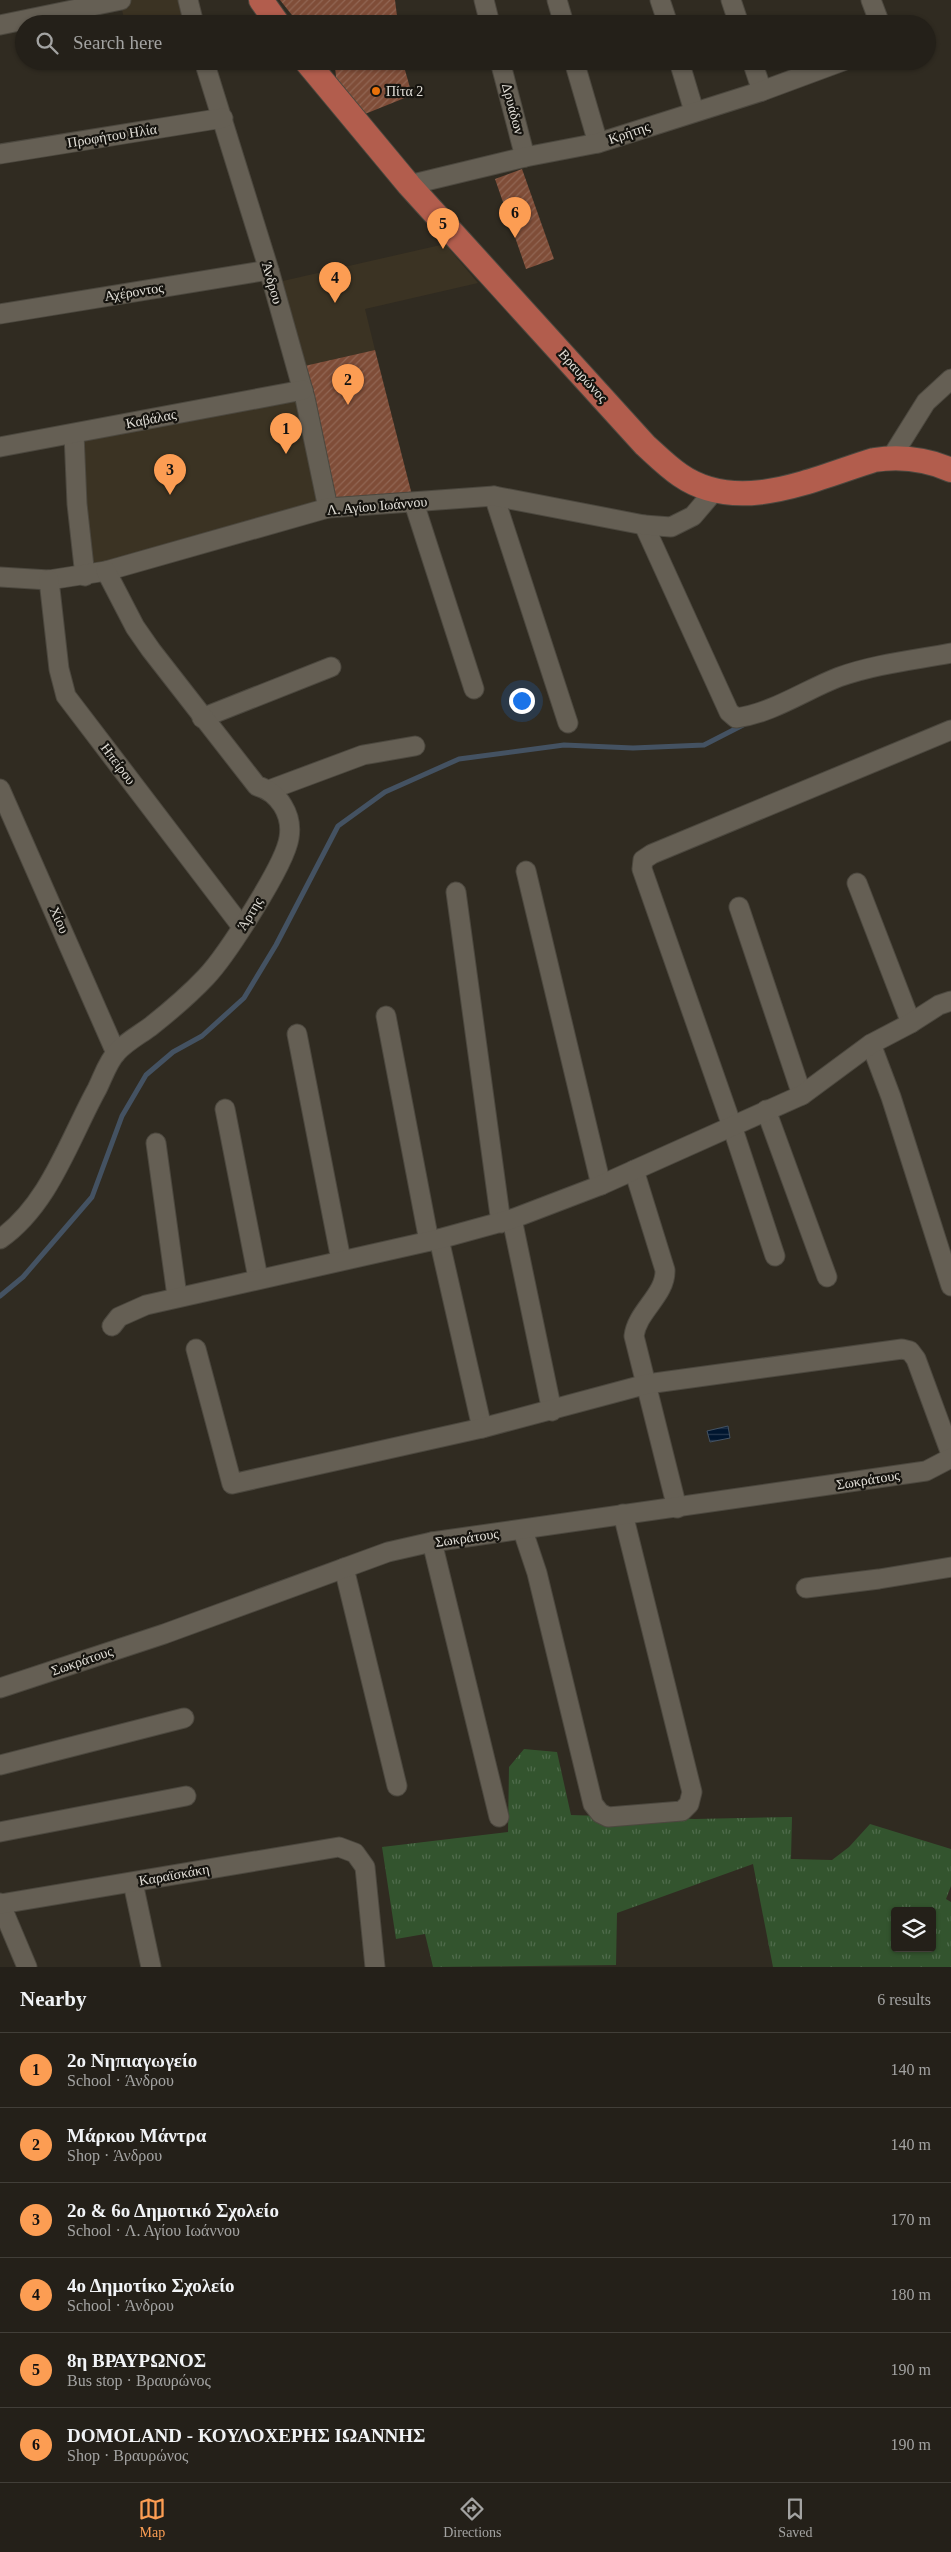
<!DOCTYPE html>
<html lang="en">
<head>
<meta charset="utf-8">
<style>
  :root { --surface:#242019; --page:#2c2822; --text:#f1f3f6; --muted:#a3a3a2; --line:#413e38; --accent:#fc9d53 }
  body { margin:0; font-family:"Times New Roman",serif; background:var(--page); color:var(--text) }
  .controls { position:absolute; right:15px; bottom:15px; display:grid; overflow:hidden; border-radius:5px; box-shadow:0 1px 4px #0004 }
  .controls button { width:45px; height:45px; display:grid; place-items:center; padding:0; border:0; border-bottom:1px solid var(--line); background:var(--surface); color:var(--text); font:25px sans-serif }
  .you { position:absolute; left:521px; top:700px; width:18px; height:18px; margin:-12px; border:4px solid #fff; border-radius:50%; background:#1a73e8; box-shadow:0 0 0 8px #1a73e833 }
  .badge { display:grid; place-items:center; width:32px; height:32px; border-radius:50%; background:var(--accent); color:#111; font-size:16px; font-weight:700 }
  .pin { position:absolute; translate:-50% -41px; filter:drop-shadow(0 1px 2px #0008) }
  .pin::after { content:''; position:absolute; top:26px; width:18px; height:15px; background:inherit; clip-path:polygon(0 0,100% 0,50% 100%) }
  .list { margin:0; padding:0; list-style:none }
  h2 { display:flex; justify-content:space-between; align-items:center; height:65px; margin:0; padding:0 20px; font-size:21px }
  h2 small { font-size:16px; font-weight:400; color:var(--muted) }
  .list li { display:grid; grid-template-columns:32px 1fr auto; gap:15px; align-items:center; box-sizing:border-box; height:75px; padding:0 20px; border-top:1px solid var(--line) }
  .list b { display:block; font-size:19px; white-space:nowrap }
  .list p { margin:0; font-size:16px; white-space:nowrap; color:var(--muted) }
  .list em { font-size:16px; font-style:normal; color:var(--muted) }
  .icon { flex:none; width:28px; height:28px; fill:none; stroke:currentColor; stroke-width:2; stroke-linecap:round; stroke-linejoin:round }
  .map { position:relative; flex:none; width:951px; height:1967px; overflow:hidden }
  .search { position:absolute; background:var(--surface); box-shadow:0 1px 4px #0004; left:15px; right:15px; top:15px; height:55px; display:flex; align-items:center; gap:12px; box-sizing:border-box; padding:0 18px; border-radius:28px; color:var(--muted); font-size:19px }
  .sheet { height:515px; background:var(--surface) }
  nav { display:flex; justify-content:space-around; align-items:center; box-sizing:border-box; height:70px; border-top:1px solid var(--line); background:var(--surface); font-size:14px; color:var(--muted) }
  nav a { display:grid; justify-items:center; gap:2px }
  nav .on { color:var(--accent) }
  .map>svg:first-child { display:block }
</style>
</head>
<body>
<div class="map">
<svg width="951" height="1967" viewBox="0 0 951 1967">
  <defs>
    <pattern id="grass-tufts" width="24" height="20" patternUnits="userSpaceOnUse" patternTransform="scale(1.25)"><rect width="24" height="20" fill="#33542e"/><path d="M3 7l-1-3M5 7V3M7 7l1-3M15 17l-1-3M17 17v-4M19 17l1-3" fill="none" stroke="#506c4c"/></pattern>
    <pattern id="water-rules" width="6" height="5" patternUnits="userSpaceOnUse" patternTransform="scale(1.25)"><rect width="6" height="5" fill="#001630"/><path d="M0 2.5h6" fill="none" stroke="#25374d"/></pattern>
    <pattern id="building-hatch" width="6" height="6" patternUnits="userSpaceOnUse" patternTransform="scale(1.25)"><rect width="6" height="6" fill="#7f4d38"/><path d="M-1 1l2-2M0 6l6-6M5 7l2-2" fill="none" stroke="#916654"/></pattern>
  </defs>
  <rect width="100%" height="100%" fill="#302b21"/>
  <g fill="#3b3323">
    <path d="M 120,0 L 188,0 L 194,24 L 125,24 Z"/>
    <path d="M 445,244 L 478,283 L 365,309 L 375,350 L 300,367 L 274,283 Z"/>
    <path d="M 303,390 L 328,508 L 85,576 L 74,434 Z"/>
  </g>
  <path fill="url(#grass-tufts)" fill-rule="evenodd" d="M 524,1749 L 557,1752 L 571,1815 L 695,1819 L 792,1817 L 791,1859 L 832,1860 L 849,1847 L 870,1824 L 951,1849 L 951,1886 L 946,1899 L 951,1902 L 951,1967 L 773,1967 L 753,1864 L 617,1913 L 616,1965 L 433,1967 L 425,1934 L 396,1939 L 382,1847 L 508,1832 L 509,1767 ZM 895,1911 L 932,1911 L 932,1948 L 895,1948 Z"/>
  <path fill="url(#water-rules)" stroke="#445262" d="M 728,1426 L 730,1438 L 710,1442 L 707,1431 Z"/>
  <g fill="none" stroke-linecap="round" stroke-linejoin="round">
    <path stroke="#445262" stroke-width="5" d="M 0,1296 L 23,1277 L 92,1197 L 122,1116 L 146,1075 L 173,1052 L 202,1036 L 244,998 L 276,945 L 338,826 L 385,792 L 459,759 L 564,745 L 633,748 L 704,745 L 745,724"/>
  </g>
  <g fill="url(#building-hatch)">
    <path d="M 280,0 L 395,0 L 397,16 L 363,24 L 299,24 Z"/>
    <path d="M 403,63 L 412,95 L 365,114 L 337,88 L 335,66 Z"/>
    <path d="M 522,169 L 554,259 L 526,269 L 495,179 Z"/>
    <path d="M 375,350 L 414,503 L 328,508 L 300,367 Z"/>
  </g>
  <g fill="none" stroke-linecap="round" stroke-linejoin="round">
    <defs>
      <g id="minor">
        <path d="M 188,0 L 194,24"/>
        <path d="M 484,0 L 490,24"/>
        <path d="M 557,0 L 564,24"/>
        <path d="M 660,0 L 668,24"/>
        <path d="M 731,0 L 739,24"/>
        <path d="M 871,0 L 880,24"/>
        <path d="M 0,25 L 121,0"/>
        <path d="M 204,61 L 269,270 L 305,398 L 328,508"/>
        <path d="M 500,61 L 525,157"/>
        <path d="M 574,61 L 598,143"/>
        <path d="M 679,61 L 694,111"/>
        <path d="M 752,61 L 762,91"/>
        <path d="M 0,154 L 223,118"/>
        <path d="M 409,185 L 525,157 L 598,143 L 762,91 L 843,61"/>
        <path d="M 0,314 L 269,270"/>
        <path d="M 74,434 L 77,504 L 85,576"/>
        <path d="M 0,447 L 303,390"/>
        <path d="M 891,458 L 926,402 L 951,379"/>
        <path d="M 494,496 L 568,723"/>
        <path d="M 414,503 L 474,689"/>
        <path d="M 644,525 L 729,712 L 736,718 C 773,713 805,690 839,677 C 875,664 914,660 951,653"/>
        <path d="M 0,577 L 49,580 L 106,571 L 328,508 L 494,496 L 644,525 L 671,527 L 693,516 L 716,489"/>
        <path d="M 49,580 L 59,669 L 66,696 L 242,927"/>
        <path d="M 202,718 L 331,667"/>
        <path d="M 0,789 L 116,1053"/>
        <path d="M 269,790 L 363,755 L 415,746"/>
        <path d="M 526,871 L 601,1185"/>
        <path d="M 857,883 L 911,1023"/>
        <path d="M 456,892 L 501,1223"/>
        <path d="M 739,907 L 802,1095"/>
        <path d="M 386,1016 L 429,1241"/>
        <path d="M 297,1034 L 341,1260"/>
        <path d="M 871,1044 L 891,1097 L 951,1286"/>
        <path d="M 225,1109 L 258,1278"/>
        <path d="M 766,1110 L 827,1277"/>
        <path d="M 156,1143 L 177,1296"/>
        <path d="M 634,1170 L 665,1270 C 666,1295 637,1311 634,1336 L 677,1508"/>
        <path d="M 512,1219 L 552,1411"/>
        <path d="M 0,1239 C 49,1205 69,1140 97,1089 C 103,1077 108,1061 117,1052 C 126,1042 139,1035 150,1027 C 169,1012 189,995 206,977 C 226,956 285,865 289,838 C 293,815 279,792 257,786 L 151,650 L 135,627 L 106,571"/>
        <path d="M 439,1239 L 482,1428"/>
        <path d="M 775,1256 L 732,1126 L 642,869 L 643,860 L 652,854 L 951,730"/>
        <path d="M 112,1326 L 119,1317 L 146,1305 L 439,1239 L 512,1219 L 601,1185 L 802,1095 L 871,1044 L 911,1023 L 939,1005 L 951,1001"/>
        <path d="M 196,1349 L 232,1484 L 482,1428 L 647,1384 L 902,1349 L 910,1351 L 916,1359 L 951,1454"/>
        <path d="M 523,1531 L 537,1573 L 593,1804 L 600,1813 L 608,1817 L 682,1811 L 689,1804 L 692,1792 L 623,1514"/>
        <path d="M 432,1542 L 499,1817"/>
        <path d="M 344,1568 L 397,1786"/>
        <path d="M 806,1588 L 879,1579 L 951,1567"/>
        <path d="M 0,1688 L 164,1634 L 388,1552 L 432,1542 L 926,1471 L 951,1458"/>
        <path d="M 0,1765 L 184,1718"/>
        <path d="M 0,1832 L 186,1796"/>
        <path d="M 133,1883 L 151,1967"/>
        <path d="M 0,1903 L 27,1967"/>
        <path d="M 1,1904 L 339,1847 L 355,1853 L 365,1867 L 375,1967"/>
      </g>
      <g id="major">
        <path d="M 261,0 L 278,24"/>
        <path d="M 306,61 L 409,185 L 645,445 C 657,456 668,467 680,475 C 739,516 815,478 874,460 C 901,456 926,459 951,470"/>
      </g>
    </defs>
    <use href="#minor" stroke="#4c483f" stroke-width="21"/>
    <use href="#major" stroke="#4c483f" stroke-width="26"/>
    <use href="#minor" stroke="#655f54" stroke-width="19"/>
    <use href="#major" stroke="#b25d4d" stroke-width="24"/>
  </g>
  <circle fill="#e8710a" stroke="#16140f" stroke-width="2" cx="376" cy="91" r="5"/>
  <g text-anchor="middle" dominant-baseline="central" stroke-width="4.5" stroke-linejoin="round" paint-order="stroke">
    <g font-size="14" fill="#e1ded7" stroke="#16140f" text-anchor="start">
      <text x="386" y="91">Πίτα 2</text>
    </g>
    <g font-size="14" fill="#e1ded7" stroke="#16140f">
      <text transform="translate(513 109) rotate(75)">Δρυάδων</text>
      <text transform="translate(629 133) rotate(-19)">Κρήτης</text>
      <text transform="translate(112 136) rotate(-9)">Προφήτου Ηλία</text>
      <text transform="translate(272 283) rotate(74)">Άνδρου</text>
      <text transform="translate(134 292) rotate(-9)">Αχέροντος</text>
      <text transform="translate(583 376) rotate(48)">Βραυρώνος</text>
      <text transform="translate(151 419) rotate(-11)">Καβάλας</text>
      <text transform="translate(377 506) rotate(-5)">Λ. Αγίου Ιωάννου</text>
      <text transform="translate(118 764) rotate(53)">Ηπείρου</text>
      <text transform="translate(250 914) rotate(-59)">Άρτης</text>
      <text transform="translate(59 920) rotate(66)">Χίου</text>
      <text transform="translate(868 1480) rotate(-9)">Σωκράτους</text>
      <text transform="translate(467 1538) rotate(-8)">Σωκράτους</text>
      <text transform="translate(82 1661) rotate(-19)">Σωκράτους</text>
      <text transform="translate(174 1875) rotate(-10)">Καραϊσκάκη</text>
    </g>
  </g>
</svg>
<div class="controls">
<button><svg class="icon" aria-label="layers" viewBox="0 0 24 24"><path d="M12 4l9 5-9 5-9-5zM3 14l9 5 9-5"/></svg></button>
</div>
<div class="you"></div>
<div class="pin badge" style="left:286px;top:454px">1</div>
<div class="pin badge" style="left:348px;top:405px">2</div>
<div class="pin badge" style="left:170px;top:495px">3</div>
<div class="pin badge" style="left:335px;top:303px">4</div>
<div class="pin badge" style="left:443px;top:249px">5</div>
<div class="pin badge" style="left:515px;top:238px">6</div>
<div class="search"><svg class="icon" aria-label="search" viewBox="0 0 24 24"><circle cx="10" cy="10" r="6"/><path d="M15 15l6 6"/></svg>Search here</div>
</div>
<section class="sheet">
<h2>Nearby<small>6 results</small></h2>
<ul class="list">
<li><span class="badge">1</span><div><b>2ο Νηπιαγωγείο</b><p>School · Άνδρου</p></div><em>140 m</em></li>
<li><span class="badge">2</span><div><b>Μάρκου Μάντρα</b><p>Shop · Άνδρου</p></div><em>140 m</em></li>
<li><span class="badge">3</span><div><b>2ο &amp; 6ο Δημοτικό Σχολείο</b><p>School · Λ. Αγίου Ιωάννου</p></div><em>170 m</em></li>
<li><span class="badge">4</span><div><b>4ο Δημοτίκο Σχολείο</b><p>School · Άνδρου</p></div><em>180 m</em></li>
<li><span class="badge">5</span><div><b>8η ΒΡΑΥΡΩΝΟΣ</b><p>Bus stop · Βραυρώνος</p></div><em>190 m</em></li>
<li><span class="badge">6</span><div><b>DOMOLAND - ΚΟΥΛΟΧΕΡΗΣ ΙΩΑΝΝΗΣ</b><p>Shop · Βραυρώνος</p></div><em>190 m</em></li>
</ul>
</section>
<nav>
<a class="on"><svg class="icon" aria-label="map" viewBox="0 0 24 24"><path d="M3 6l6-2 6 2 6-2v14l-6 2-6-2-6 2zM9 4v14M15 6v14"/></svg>Map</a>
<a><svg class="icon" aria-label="directions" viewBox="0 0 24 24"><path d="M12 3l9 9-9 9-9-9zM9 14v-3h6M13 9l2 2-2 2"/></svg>Directions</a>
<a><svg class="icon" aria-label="saved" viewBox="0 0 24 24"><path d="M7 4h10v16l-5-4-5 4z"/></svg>Saved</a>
</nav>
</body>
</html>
